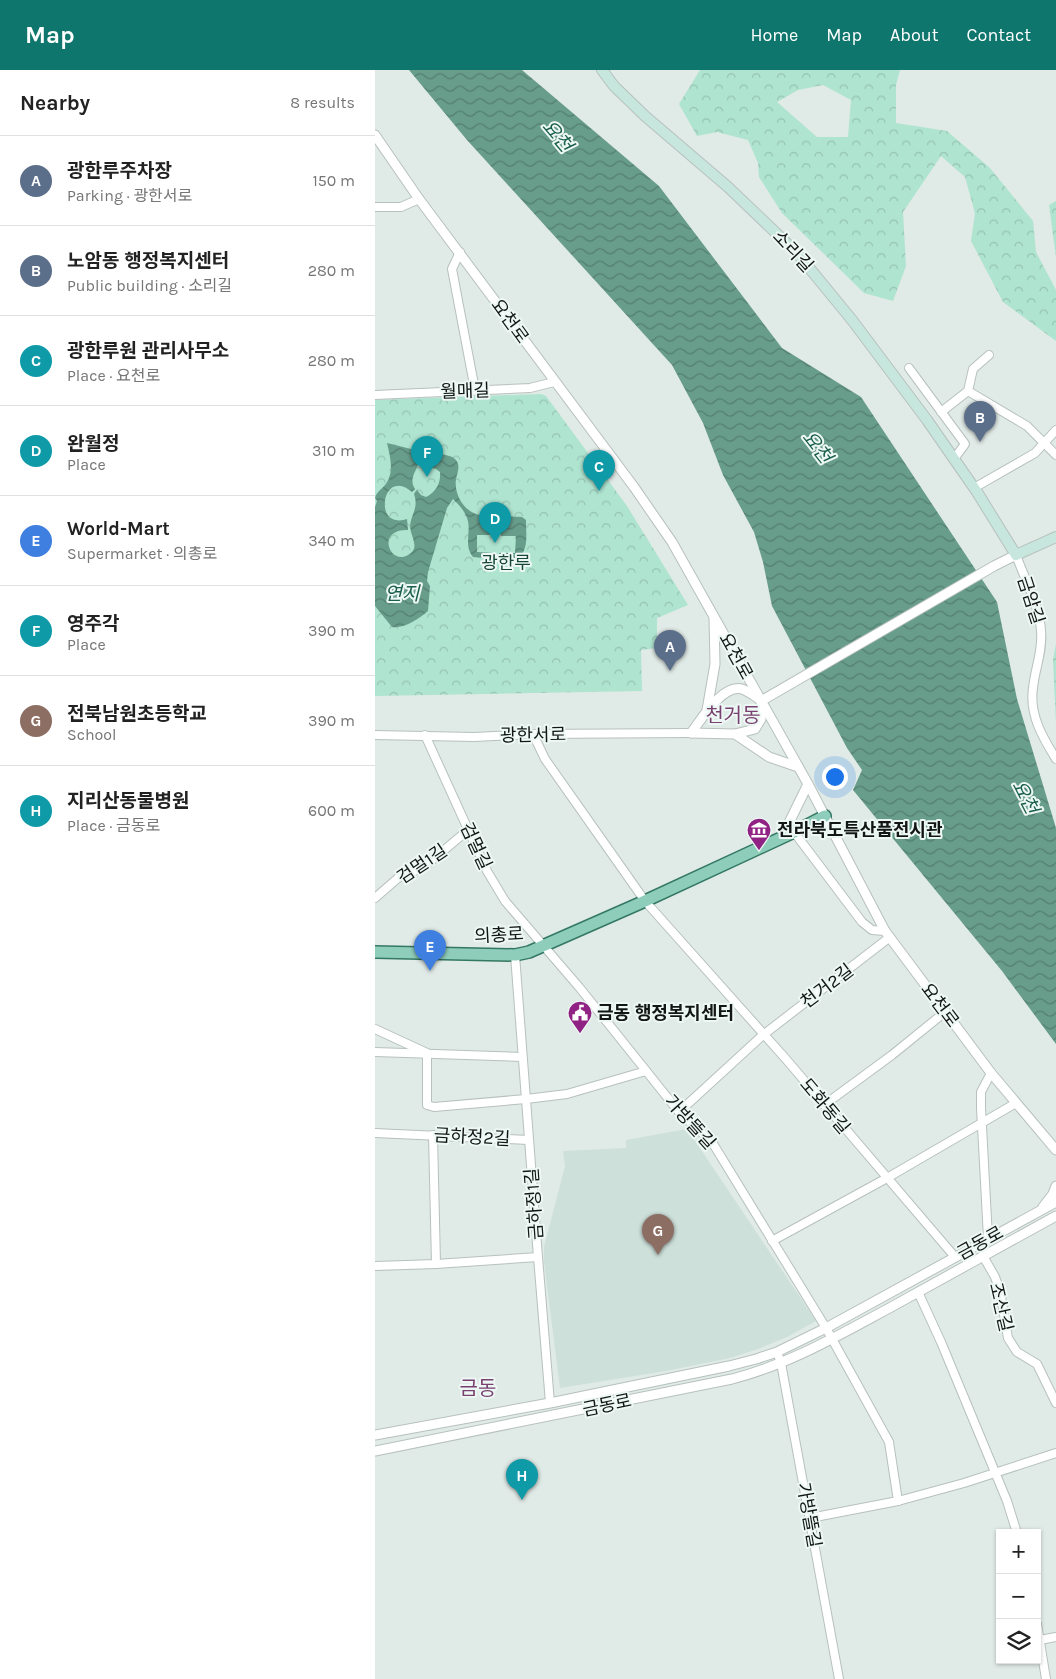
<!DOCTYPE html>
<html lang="en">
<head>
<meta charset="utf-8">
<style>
  :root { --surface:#fff; --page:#f2f2f2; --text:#222; --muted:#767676; --line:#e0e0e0; --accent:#0f766e }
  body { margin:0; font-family:Karla,"Noto Sans KR",sans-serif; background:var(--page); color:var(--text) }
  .controls { position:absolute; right:15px; bottom:15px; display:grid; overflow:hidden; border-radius:0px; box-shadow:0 1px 4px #0004 }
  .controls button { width:45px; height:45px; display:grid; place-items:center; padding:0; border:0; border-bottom:1px solid var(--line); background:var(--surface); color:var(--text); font:25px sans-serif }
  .you { position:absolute; left:459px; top:706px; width:18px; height:18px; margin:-12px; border:4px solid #fff; border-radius:50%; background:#1a73e8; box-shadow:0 0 0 8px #1a73e833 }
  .badge { display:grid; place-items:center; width:32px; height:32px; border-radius:50%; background:var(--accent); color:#fff; font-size:16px; font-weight:700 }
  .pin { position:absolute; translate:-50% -41px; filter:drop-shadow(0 1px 2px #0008) }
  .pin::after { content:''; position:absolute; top:26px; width:18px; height:15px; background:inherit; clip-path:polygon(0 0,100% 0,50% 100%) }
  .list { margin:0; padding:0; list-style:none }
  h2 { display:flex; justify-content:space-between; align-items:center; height:65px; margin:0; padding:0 20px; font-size:21px }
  h2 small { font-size:16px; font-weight:400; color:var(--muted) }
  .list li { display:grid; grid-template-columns:32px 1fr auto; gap:15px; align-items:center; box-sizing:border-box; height:90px; padding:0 20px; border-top:1px solid var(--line) }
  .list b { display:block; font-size:19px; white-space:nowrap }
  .list p { margin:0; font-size:16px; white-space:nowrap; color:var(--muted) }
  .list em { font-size:16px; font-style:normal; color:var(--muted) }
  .icon { flex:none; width:28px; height:28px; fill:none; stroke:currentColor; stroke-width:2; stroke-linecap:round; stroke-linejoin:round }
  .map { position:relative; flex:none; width:681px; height:1609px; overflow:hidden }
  header { display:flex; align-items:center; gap:30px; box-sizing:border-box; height:70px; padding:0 25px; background:var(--accent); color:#fff }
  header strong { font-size:24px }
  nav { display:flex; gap:28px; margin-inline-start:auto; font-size:18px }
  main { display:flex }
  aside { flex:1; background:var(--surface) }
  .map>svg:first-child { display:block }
</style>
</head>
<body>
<header>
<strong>Map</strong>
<nav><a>Home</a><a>Map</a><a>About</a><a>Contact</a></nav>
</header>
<main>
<aside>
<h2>Nearby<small>8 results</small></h2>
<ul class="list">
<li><span class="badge" style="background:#5c6f8a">A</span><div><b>광한루주차장</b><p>Parking · 광한서로</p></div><em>150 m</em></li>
<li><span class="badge" style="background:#5c6f8a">B</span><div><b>노암동 행정복지센터</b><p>Public building · 소리길</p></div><em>280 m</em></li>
<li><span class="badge" style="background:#0f9aa8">C</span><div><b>광한루원 관리사무소</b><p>Place · 요천로</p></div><em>280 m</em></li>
<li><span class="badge" style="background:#0f9aa8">D</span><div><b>완월정</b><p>Place</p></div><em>310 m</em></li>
<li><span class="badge" style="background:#3f7fe0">E</span><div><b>World-Mart</b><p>Supermarket · 의총로</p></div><em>340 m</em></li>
<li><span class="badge" style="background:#0f9aa8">F</span><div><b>영주각</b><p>Place</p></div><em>390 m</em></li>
<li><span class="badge" style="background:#8d6e63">G</span><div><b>전북남원초등학교</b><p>School</p></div><em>390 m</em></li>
<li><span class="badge" style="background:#0f9aa8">H</span><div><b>지리산동물병원</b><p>Place · 금동로</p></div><em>600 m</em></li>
</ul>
</aside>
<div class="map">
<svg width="681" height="1609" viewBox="0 0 681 1609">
  <defs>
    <pattern id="forest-crowns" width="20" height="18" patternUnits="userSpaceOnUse" patternTransform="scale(1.25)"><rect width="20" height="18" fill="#afe4d0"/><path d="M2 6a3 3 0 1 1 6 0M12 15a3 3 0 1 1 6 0" fill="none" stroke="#96c3b2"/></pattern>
    <pattern id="water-waves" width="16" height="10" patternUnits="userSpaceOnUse" patternTransform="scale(1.25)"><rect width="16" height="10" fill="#689d8b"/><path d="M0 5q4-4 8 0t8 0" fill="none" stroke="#547f70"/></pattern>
  </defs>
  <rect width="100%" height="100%" fill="#e0eae6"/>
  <path fill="#cde0d9" d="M 312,1059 L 441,1251 L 412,1267 L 383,1279 L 355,1288 L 291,1301 L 185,1318 L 169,1192 L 169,1177 L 190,1096 L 188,1081 L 251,1078 L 251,1070 Z"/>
  <g fill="url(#forest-crowns)" fill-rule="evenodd">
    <path d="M 325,0 L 525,0 L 521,15 L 521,53 L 572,61 L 615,98 L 658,151 L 661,182 L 681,220 L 681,271 L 628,232 L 596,171 L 600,143 L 590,107 L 566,86 L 528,142 L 531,196 L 518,231 L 489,223 L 407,143 L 384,107 L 383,93 L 373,70 L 342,62 L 322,66 L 304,34 ZM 448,15 L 476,30 L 473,67 L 442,67 L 402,32 L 423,20 Z"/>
    <path d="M 681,131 L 681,187 L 674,135 Z"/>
    <path d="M 166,324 L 171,326 L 252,436 L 313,535 L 282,548 L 282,578 L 266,580 L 267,621 L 0,626 L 0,330 Z"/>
    <path d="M 681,574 L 681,654 L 678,590 Z"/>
  </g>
  <g fill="url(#water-waves)">
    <path d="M 34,0 L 147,0 L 284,116 L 407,278 L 486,327 L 622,532 L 642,629 L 681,758 L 681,974 L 627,901 L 478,720 L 487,700 L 472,678 L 397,536 L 388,492 L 379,462 L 348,405 L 328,353 L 297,295 L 92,70 Z"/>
    <path d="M 12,373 L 44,381 C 44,385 44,390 43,394 C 40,403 34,410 40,419 L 37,422 C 10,399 0,447 21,450 C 24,451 29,450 32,449 L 33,460 C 0,459 15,496 33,485 C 44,479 38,470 36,462 C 32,447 45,441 39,424 L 42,420 L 46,425 L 51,427 C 61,422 66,413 65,402 L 61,399 L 47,395 L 48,381 C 56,383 77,384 81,390 C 86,396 82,403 81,409 C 79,423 87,439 101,444 C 110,447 136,446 147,447 L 151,450 C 151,464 154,479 143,489 L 124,489 L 124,483 L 140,483 L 141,466 L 126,466 L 125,463 L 115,463 L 115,465 L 102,465 L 102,482 L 118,483 L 118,489 L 98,487 C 88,475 97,461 92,448 C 90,441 83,434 78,429 L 72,438 L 53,502 L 52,511 L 55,516 L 53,541 C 44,549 29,559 17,557 L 0,536 L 0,437 L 2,431 L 0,428 C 2,421 6,420 10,415 C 20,402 15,387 12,373 Z"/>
  </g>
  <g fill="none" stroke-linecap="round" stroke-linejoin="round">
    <defs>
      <g id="minor">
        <path d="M 0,137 L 26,137 L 44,129"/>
        <path d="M 85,182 L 77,199 L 100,320"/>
        <path d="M 534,298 L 590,374 L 579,389"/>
        <path d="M 593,321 L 652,356 L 681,385"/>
        <path d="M 0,325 L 155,318 L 179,312"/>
        <path d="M 566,342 L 593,321 L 598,299 L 614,285"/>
        <path d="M 599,418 L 660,383 L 681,360"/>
        <path d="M 641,485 C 649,507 665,538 666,561 C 668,581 660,598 658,618 C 654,645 668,668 681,689"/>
        <path d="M 158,664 L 170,689 L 270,831 L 410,988 L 580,1187"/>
        <path d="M 0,665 L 99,667 L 158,664 L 316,663"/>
        <path d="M 50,665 L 112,801 L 130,831 L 204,917 L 304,1042 L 337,1072 L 451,1258 L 514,1372 L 523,1431"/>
        <path d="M 419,762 L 487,852 L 497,860 L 510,861"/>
        <path d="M 0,828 L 23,808 L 49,797 L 93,760"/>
        <path d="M 140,885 L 163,1187 L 175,1333"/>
        <path d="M 0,959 L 52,983 L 52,1035 L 59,1037 L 151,1029 L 192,1024 L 271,1001"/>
        <path d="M 0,982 L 147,987"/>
        <path d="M 449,1035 L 517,985 L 570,942"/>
        <path d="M 304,1042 L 388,965 L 515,867"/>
        <path d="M 0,1063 L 154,1070"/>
        <path d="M 58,1065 L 61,1194"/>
        <path d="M 613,1168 L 606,1038 L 606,1022 L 616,1003"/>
        <path d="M 397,1171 L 512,1108 L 641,1033"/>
        <path d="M 608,1186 L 620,1207 L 625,1221 L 633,1268 L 642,1282 L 662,1294 L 681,1333"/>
        <path d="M 0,1196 L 61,1194 L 163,1187"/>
        <path d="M 543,1222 L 566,1272 L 632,1431 L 642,1463"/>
        <path d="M 402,1282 L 406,1293 L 464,1609"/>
        <path d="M 435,1448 L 523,1431 L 589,1413 L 681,1383"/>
        <path d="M 662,1554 L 671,1609"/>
        <path d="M 665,1570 L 681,1567"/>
      </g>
      <g id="tertiary">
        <path d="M 0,65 L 44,129 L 259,417 L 297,472 L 433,714 L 510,861 L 616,1003 L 681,1080"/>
        <path d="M 386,631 L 619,496 L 641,485"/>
        <path d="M 332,640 L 340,594 L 339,548"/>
        <path d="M 316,663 L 360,664 L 380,659 L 386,649 L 386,633"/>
        <path d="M 316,663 C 326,650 347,614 367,619 C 373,621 378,625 384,629"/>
        <path d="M 360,664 L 394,687 L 423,697"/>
        <path d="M 407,767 L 433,714"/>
        <path d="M 668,1137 L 678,1124 L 681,1116"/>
        <path d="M 0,1365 L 175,1333 L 354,1296 L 381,1289 L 402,1282 L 451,1258 L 681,1132"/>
        <path d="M 0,1381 L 357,1309 C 415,1294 466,1264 518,1236 C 572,1206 627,1176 681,1146"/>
      </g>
      <path id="secondary" d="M 227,0 L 239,16 L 270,46 L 353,117 L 422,183 L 477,250 L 552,350 L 602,422 L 641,485 L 681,467"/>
      <path id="primary" d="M 0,882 L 140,885 L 154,882 L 270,831 L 419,762 L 450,746"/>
    </defs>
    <use href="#minor" stroke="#b7c1bd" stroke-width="10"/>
    <use href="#tertiary" stroke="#b7c1bd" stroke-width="11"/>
    <use href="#secondary" stroke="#b7c1bd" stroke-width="12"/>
    <use href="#primary" stroke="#337863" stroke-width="14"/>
    <use href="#minor" stroke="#fff" stroke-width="8"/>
    <use href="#tertiary" stroke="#fff" stroke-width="9"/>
    <use href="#secondary" stroke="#c7e6dd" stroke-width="10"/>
    <use href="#primary" stroke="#8fcdbb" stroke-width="11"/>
  </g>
  <defs>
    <symbol id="museum-pin" viewBox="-11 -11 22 30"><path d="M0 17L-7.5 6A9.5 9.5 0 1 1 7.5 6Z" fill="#902284" stroke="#edf8f4"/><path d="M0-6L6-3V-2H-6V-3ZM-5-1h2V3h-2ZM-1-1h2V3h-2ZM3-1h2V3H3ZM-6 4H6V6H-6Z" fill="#fff"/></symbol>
    <symbol id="civic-pin" viewBox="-11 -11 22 30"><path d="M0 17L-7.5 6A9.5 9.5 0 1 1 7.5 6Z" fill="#902284" stroke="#edf8f4"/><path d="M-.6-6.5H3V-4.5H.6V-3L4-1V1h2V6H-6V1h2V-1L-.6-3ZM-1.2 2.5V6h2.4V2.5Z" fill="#fff"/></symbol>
  </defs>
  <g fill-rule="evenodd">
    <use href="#museum-pin" x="370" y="746" width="28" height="38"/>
    <use href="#civic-pin" x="191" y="929" width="28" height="38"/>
  </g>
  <g text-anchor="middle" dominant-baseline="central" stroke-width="4" stroke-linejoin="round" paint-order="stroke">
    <g font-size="18" fill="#121614" stroke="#edf8f4">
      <text transform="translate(418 181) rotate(47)">소리길</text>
      <text transform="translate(135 251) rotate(54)">요천로</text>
      <text transform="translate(90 321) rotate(-2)">월매길</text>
      <text transform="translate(656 530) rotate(72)">금암길</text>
      <text transform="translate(361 586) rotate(61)">요천로</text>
      <text transform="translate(158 665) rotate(-1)">광한서로</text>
      <text transform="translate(101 776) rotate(65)">검멀길</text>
      <text transform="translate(47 794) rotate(-34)">검멀1길</text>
      <text transform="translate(124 865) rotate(-3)">의총로</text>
      <text transform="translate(452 916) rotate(-37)">천거2길</text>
      <text transform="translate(565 935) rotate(53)">요천로</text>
      <text transform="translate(450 1036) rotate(50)">도화동길</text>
      <text transform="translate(315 1052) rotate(48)">가방뜰길</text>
      <text transform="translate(97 1067) rotate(3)">금하정2길</text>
      <text transform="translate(159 1134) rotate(-94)">금하정1길</text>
      <text transform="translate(605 1173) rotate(-29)">금동로</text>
      <text transform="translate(626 1237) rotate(77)">조산길</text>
      <text transform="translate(232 1335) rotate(-12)">금동로</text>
      <text transform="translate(434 1445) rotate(80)">가방뜰길</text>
    </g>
    <g font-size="18" fill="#184739" stroke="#edf8f4">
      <text x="131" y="493">광한루</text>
    </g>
    <g font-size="18" font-weight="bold" fill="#121614" stroke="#edf8f4" text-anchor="start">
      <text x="402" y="760">전라북도특산품전시관</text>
      <text x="222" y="943">금동 행정복지센터</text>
    </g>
    <g font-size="19" font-style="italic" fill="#1a5e4b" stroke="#edf8f4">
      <text transform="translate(182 66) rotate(50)">요천</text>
      <text transform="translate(442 377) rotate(52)">요천</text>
      <text x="27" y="524">연지</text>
      <text transform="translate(650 727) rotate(63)">요천</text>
    </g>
    <g font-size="20" fill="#78416f" stroke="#edf8f4">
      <text x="358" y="645">천거동</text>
      <text x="103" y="1318">금동</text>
    </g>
  </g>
</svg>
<div class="controls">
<button>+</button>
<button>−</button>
<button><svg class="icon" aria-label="layers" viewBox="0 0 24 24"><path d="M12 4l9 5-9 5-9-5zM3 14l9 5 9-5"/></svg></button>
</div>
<div class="you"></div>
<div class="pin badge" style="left:295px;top:601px;background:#5c6f8a">A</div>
<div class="pin badge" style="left:605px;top:372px;background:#5c6f8a">B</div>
<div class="pin badge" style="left:224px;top:421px;background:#0f9aa8">C</div>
<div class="pin badge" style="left:120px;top:473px;background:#0f9aa8">D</div>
<div class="pin badge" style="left:55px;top:901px;background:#3f7fe0">E</div>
<div class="pin badge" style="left:52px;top:407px;background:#0f9aa8">F</div>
<div class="pin badge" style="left:283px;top:1185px;background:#8d6e63">G</div>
<div class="pin badge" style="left:147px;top:1430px;background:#0f9aa8">H</div>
</div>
</main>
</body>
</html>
